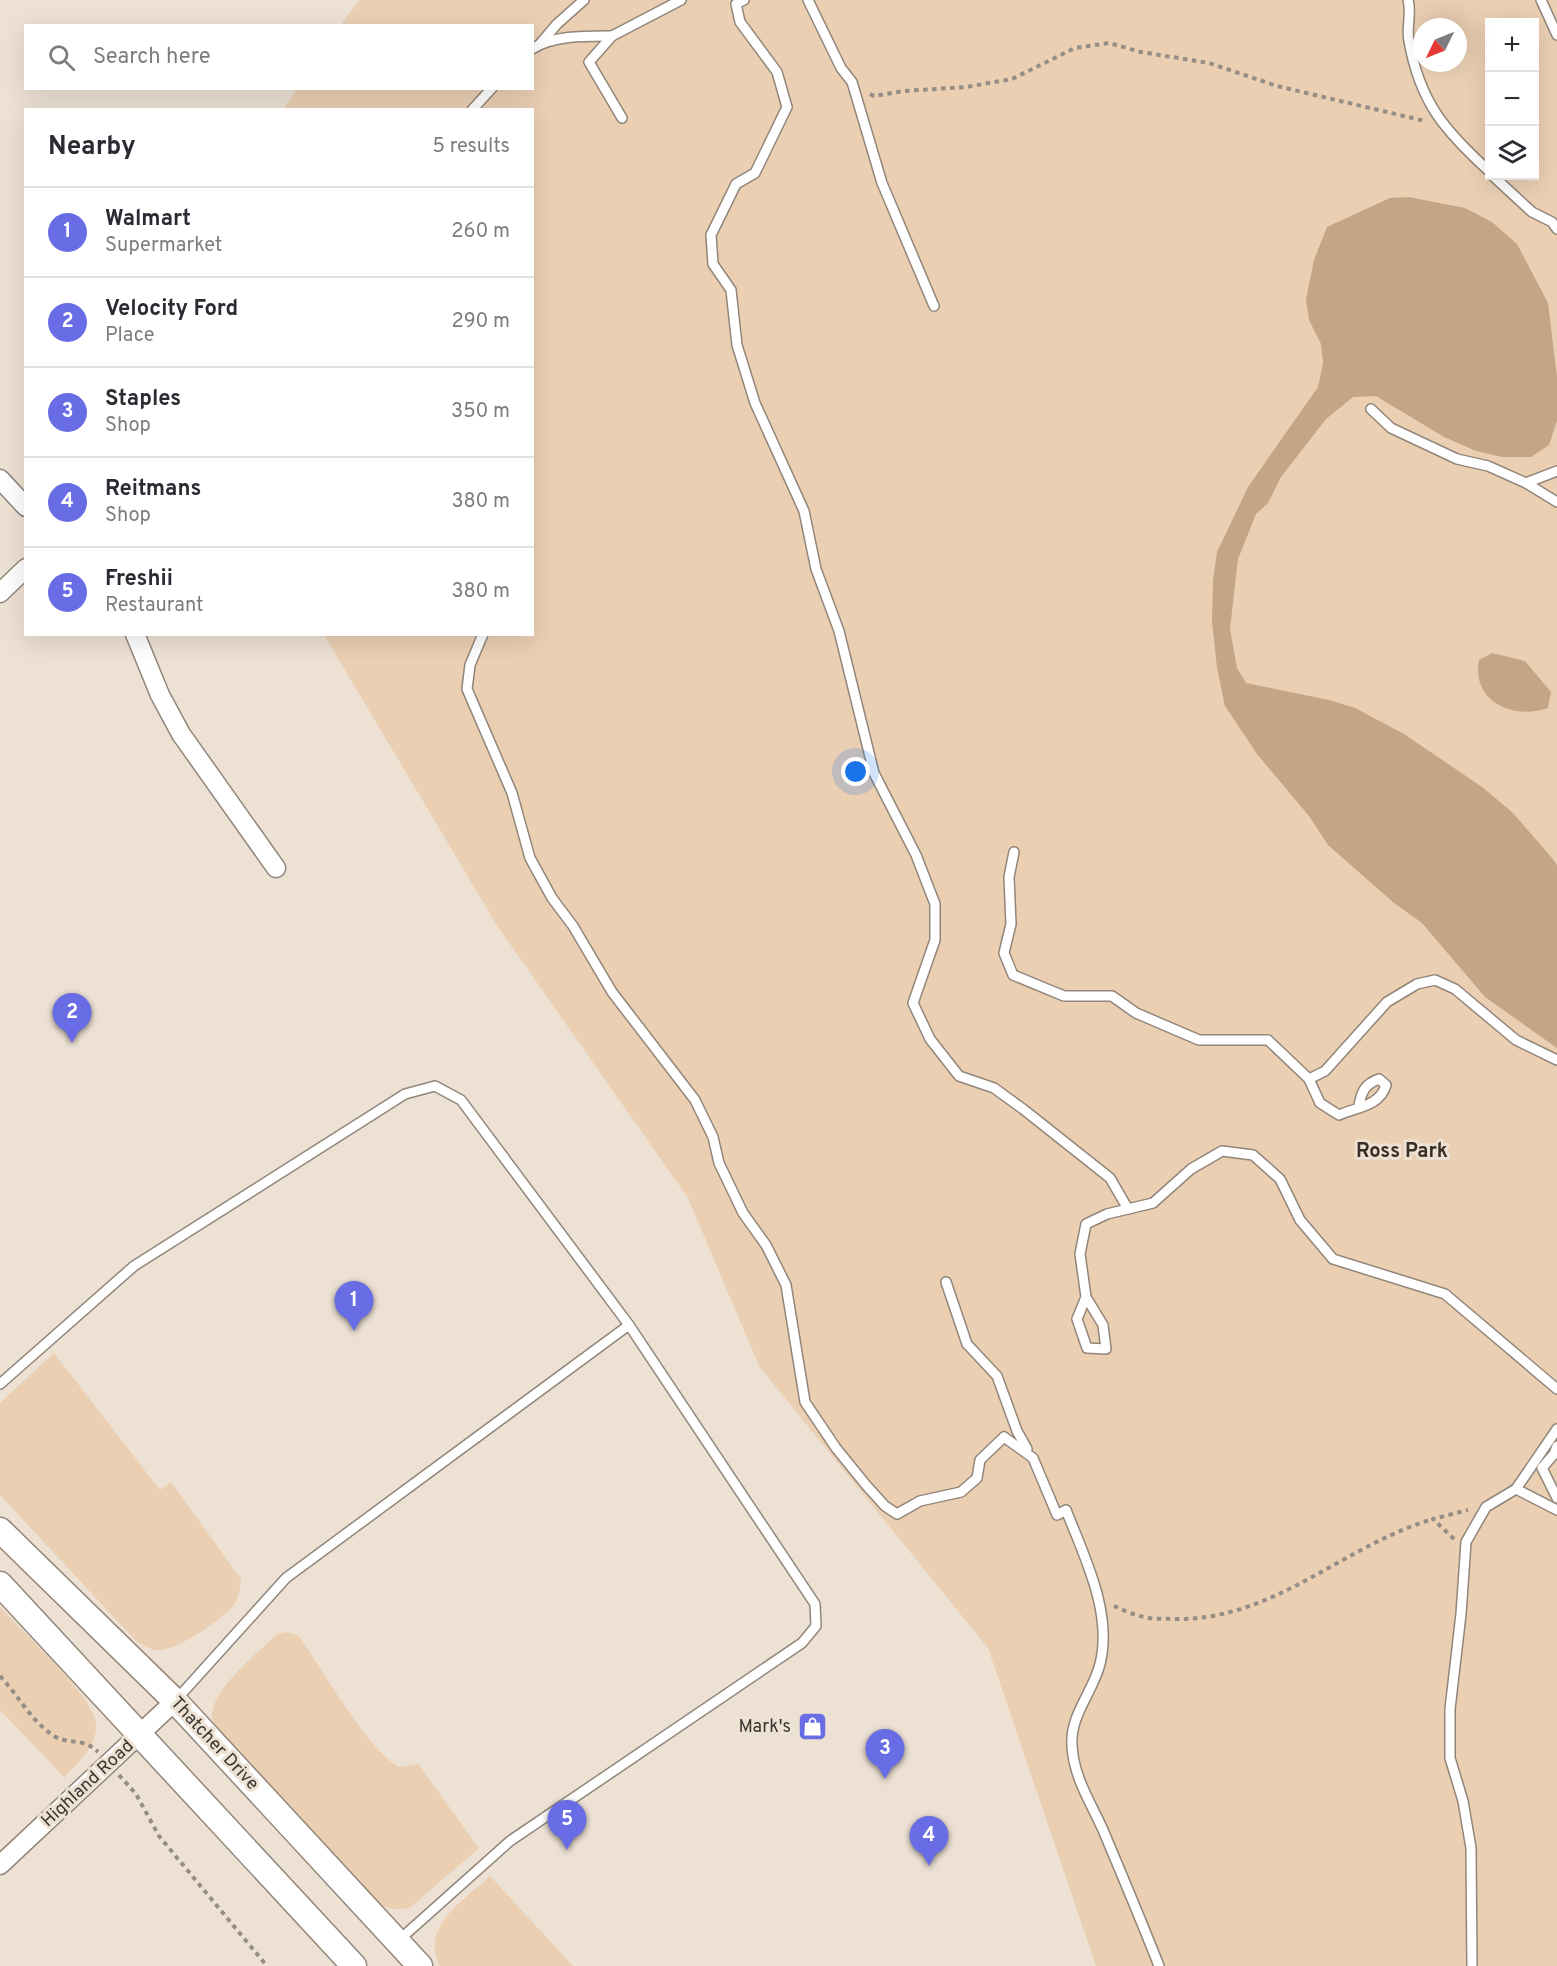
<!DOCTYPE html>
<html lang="en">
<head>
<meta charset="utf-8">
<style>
  :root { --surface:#fff; --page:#f7f7f7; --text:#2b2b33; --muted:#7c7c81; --line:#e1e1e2; --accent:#686ce5 }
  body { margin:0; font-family:Overpass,sans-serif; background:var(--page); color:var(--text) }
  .controls { position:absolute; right:18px; top:18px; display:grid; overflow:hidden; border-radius:0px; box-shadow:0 6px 24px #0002 }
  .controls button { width:54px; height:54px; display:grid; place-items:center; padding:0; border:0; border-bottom:2px solid var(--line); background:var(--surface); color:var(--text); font:30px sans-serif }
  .compass { position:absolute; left:1413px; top:18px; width:54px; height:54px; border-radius:50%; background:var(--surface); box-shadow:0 6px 24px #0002; rotate:227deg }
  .you { position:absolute; left:856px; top:772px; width:21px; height:21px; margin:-15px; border:4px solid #fff; border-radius:50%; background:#1a73e8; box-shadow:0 0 0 9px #1a73e833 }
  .badge { display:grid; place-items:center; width:39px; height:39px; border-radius:50%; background:var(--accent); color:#fff; font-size:20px; font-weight:700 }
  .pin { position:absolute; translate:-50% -50px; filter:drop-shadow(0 2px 3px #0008) }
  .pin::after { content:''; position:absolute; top:32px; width:21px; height:18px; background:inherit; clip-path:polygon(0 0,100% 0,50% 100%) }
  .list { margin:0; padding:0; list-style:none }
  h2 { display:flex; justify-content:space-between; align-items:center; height:78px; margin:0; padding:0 24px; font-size:26px }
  h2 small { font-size:20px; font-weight:400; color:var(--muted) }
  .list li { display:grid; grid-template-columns:39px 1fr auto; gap:18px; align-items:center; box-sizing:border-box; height:90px; padding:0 24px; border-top:2px solid var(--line) }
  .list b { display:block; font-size:22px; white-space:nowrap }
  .list p { margin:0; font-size:20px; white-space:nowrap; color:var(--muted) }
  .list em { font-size:20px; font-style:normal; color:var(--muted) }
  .icon { flex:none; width:33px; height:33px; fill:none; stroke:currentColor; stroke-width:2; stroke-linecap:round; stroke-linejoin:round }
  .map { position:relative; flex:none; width:1557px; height:1966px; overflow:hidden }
  .search { position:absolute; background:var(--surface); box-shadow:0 6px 24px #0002; left:24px; top:24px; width:510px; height:66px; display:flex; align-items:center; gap:15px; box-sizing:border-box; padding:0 21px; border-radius:0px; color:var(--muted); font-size:22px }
  .panel { position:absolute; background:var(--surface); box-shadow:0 6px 24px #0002; left:24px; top:108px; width:510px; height:528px; border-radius:0px }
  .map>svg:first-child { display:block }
</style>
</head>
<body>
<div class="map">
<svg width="1557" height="1966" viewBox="0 0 1557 1966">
  <rect width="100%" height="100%" fill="#ede1d4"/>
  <g fill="#eacfb3" fill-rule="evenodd">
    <path d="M 359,0 L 1557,0 L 1557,1966 L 1096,1966 L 988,1648 L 759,1366 L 688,1198 L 498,927 L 324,635 L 532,634 L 532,110 L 283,110 L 297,89 L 532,88 L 532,26 L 341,25 ZM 1490,22 L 1534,22 L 1534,176 L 1490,176 ZM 1422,27 L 1458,27 L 1458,63 L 1422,63 Z"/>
    <path d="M 54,1353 L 160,1490 L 171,1482 L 241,1579 C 240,1589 239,1599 233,1606 C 222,1620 172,1654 155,1650 C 149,1649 143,1644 137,1642 L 0,1495 L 0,1403 Z"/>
    <path d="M 0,1607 C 20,1629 94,1697 96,1723 C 98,1745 78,1763 64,1777 L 0,1710 Z"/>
    <path d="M 288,1632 L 299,1636 C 321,1668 368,1750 399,1767 L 418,1764 L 479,1848 L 411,1907 C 397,1912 388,1908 375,1902 L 222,1737 C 219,1731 212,1723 212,1716 C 212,1688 258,1653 277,1634 Z"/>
    <path d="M 490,1876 L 573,1966 L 440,1966 C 419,1926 464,1901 490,1876 Z"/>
  </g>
  <g fill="#c5a585">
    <path d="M 1409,197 L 1465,208 L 1492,222 L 1517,244 L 1548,303 L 1557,377 L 1557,421 L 1549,445 L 1531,457 L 1502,457 L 1476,451 L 1444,437 L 1376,396 L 1353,397 L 1326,419 L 1281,477 L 1268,503 L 1256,514 L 1238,559 L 1230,629 L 1237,668 L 1246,683 L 1329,700 L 1355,708 L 1404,734 L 1482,787 L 1512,812 L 1552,858 L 1557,865 L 1557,1048 L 1485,997 L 1422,923 L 1394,903 L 1328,845 L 1309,816 L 1257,754 L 1225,706 L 1217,668 L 1212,621 L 1213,580 L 1217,552 L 1248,487 L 1318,387 L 1323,363 L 1321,344 L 1309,320 L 1306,299 L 1314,260 L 1327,227 L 1390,198 Z"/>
    <path d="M 1492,653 L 1525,661 L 1551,692 L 1548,708 C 1514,720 1471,702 1479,660 Z"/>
  </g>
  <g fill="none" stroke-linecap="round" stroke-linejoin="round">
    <defs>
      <g id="lane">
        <path d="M 744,0 L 736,4 L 740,22 L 777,72 L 787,107 L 755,173 L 736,184 L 711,235 L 713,264 L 731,290 L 737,345 L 755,403 L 804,511 L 816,569 L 839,631 L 874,773 L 916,855 L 935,904 L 935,940 L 913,1003 L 930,1039 L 959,1076 L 994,1088 L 1023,1109 L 1110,1178 L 1128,1209"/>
        <path d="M 808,0 L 841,68 L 852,82 L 882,183 L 934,306"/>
        <path d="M 1408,0 C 1412,13 1406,28 1409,41 C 1420,103 1445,131 1490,172"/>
        <path d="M 1541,0 L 1557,35"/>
        <path d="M 540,44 L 557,24 L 584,0"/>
        <path d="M 532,49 C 553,35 588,36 612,36"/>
        <path d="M 472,110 L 492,88"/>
        <path d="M 622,118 L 589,62 L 612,36 L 681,0"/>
        <path d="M 1493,176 L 1532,212 L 1552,222 L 1557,229"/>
        <path d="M 1371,409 L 1391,428 L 1457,459 L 1488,466 L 1526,483 L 1557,502"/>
        <path d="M 1526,483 L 1557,471"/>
        <path d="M 483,634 L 470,665 L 467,689 L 512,793 L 530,858 L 552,898 L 573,926 L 612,992 L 695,1100 L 713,1137 L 719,1163 L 743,1213 L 766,1245 L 786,1285 L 805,1402 L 836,1448 L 866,1485 L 885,1506 L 897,1514 L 920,1501 L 961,1492 L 977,1478 L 980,1460 L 1004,1437 L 1033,1458 L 1057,1515 L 1066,1510 C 1084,1556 1113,1613 1100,1664 C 1093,1692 1070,1715 1072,1745 C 1073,1776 1091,1803 1103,1830 C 1122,1875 1141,1920 1159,1966"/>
        <path d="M 1014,852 L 1009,877 L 1011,924 L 1004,953 L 1013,975 L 1064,996 L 1112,996 L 1136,1013 L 1199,1040 L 1268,1040 L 1309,1079 L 1320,1103 L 1339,1115 C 1357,1107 1380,1106 1386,1085 L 1379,1079 C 1365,1084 1361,1092 1359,1106"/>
        <path d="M 1309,1079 L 1325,1071 L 1387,1002 L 1417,984 L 1435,980 L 1455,989 L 1516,1040 L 1557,1060"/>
        <path d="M 946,1282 L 967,1344 L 997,1376 L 1017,1431 L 1027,1449"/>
        <path d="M 1086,1297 L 1077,1319 L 1087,1348 L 1106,1349 L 1103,1325 L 1086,1297 L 1080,1254 L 1086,1224 L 1107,1214 L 1153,1203 L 1191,1169 L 1222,1151 L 1253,1155 L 1280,1179 L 1300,1220 L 1333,1259 L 1445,1294 L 1557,1389"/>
        <path d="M 0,1384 L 134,1266 L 405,1094 L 435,1086 L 461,1100 L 629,1325"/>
        <path d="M 1557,1446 L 1554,1454 L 1542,1468 L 1557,1498"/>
        <path d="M 1516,1489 L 1557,1510"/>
        <path d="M 176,1700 L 286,1578 L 629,1325 L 815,1604 L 816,1626 L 802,1643 L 510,1841 L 398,1941"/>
        <path d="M 1472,1966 L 1471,1848 L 1463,1801 L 1450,1758 L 1450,1709 L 1461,1614 L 1466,1542 L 1486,1507 L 1516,1489 L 1557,1429"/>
      </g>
      <g id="street">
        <path d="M 0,479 L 26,507"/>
        <path d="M 0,593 L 26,568"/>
        <path d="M 135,634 L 160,695 L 181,734 L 276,868"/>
        <path d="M 0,1865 L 175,1701"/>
      </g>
      <g id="secondary">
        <path d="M 0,1530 L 175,1701 L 420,1966"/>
        <path d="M 0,1584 L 354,1966"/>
      </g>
    </defs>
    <use href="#lane" stroke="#92867a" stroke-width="12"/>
    <use href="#street" stroke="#92867a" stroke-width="21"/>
    <use href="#secondary" stroke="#92867a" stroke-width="27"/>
    <g stroke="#968d84" stroke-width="4" stroke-dasharray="4.5 4.5" stroke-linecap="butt">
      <path d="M 870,94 L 874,96 L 904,91 L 966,87 L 1012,79 L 1075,48 L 1109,43 L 1141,52 L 1209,63 L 1277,86 L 1425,121"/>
      <path d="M 1454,1539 L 1433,1519 L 1468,1510"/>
      <path d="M 1114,1606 C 1123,1610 1134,1615 1144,1617 C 1154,1620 1165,1618 1176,1619 C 1275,1620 1342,1546 1433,1519"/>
      <path d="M 0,1676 C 18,1695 31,1721 54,1736 C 69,1745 83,1737 98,1752"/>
      <path d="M 119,1775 L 136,1794 L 159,1836 L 267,1966"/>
    </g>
    <use href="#lane" stroke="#fff" stroke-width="9"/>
    <use href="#street" stroke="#fff" stroke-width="18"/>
    <use href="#secondary" stroke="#fff" stroke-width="24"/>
  </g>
  <defs>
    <symbol id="shop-square" viewBox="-11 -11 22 22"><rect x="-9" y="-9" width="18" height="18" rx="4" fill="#686ce5" stroke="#ede1d4"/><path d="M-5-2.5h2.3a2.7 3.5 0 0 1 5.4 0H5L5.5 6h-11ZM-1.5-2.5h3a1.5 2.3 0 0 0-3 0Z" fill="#fff"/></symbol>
  </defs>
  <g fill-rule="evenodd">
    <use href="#shop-square" x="796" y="1710" width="33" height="33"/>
  </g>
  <g text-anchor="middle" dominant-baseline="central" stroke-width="6" stroke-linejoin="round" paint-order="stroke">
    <g font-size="18" fill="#3a3530" stroke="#ede1d4" text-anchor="end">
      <text x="791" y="1727">Mark's</text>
    </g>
    <g font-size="18" fill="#3a3530" stroke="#ede1d4">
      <text transform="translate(214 1744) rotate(47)">Thatcher Drive</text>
      <text transform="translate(88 1784) rotate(-43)">Highland Road</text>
    </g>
    <g font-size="20" font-weight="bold" fill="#392f25" stroke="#ede1d4">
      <text x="1402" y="1152">Ross Park</text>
    </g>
  </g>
</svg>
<div class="controls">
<button>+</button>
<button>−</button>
<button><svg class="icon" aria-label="layers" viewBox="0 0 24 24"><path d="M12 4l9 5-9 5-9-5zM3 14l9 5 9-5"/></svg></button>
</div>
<svg class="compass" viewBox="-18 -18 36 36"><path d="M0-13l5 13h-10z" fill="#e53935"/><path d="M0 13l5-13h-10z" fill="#7c7c81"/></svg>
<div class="you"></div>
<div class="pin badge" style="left:354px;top:1331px">1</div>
<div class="pin badge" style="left:72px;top:1043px">2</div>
<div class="pin badge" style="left:885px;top:1779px">3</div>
<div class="pin badge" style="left:929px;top:1866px">4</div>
<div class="pin badge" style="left:567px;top:1850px">5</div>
<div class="search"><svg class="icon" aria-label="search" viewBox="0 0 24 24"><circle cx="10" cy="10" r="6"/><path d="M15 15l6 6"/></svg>Search here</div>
<section class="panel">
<h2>Nearby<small>5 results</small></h2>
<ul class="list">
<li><span class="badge">1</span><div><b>Walmart</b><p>Supermarket</p></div><em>260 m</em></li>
<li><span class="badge">2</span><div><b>Velocity Ford</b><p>Place</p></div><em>290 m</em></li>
<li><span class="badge">3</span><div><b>Staples</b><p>Shop</p></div><em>350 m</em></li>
<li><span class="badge">4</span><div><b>Reitmans</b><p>Shop</p></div><em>380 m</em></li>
<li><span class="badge">5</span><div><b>Freshii</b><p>Restaurant</p></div><em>380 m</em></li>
</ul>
</section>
</div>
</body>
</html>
